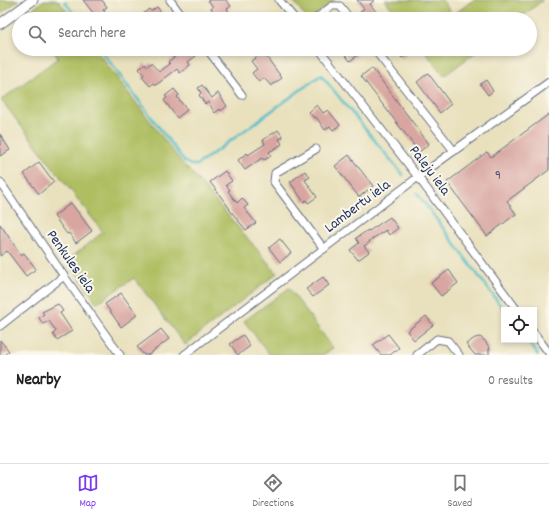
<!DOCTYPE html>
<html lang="en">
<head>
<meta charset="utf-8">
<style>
  :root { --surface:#fff; --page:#f6f6f6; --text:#222; --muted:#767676; --line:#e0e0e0; --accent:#7c3aed }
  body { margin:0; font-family:Dekko,sans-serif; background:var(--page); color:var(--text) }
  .controls { position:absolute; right:12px; bottom:12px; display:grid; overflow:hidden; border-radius:0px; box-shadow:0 2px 6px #0003 }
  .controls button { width:36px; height:36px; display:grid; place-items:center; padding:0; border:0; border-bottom:1px solid var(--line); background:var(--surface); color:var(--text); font:20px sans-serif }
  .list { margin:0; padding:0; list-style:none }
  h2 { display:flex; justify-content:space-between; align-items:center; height:52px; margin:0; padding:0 16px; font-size:17px }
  h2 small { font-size:13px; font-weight:400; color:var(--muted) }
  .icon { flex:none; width:22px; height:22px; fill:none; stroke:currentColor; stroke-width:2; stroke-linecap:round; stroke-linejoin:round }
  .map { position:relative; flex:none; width:549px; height:355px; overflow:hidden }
  .search { position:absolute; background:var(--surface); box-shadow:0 2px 6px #0003; left:12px; right:12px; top:12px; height:44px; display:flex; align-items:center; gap:10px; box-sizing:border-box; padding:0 14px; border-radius:22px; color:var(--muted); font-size:15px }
  .sheet { height:108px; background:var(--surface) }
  nav { display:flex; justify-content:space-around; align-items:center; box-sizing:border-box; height:56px; border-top:1px solid var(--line); background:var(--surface); font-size:11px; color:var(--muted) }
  nav a { display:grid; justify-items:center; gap:2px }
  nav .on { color:var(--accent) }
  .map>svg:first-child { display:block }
</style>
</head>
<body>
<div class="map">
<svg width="549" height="355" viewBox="0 0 549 355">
  <rect width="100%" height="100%" fill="#fbf7ec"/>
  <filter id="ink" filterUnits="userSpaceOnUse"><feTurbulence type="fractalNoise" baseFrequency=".025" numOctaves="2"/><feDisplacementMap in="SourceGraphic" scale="8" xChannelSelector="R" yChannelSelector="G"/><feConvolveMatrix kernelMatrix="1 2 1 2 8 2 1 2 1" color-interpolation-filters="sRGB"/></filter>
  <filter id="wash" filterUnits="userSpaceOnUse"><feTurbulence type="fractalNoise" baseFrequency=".012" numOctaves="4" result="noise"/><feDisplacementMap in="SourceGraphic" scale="16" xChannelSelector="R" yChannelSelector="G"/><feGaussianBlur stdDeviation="0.9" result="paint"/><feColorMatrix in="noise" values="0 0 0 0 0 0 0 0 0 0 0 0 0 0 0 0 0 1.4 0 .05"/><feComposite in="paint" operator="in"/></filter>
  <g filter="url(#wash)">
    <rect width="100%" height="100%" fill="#e9e1be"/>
    <g fill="#aebe61" stroke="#647660">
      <path d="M 0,0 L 19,0 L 0,14 Z"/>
      <path d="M 44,0 L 58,0 L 73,19 L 31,19 L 27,14 Z"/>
      <path d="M 293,0 L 335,0 L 310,19 L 307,19 Z"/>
      <path d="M 385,0 L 442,0 L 453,15 L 473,0 L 543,0 L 519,19 L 400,19 Z"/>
      <path d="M 52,49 L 95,49 L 182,163 L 192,173 L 277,273 L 185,345 L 134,278 L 97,303 L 67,261 L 103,232 L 1,100 L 58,58 Z"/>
      <path d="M 423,49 L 480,49 L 444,76 Z"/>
      <path d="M 289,288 L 333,348 L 323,355 L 270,355 L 244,321 Z"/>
    </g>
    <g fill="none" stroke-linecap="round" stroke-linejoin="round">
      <g stroke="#4fbdc6" stroke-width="2.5">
        <path d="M 65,2 L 78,19"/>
        <path d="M 100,49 L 185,162 L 191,165 L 197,165 L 321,75 L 403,175"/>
        <path d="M 417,193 L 504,310"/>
        <path d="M 527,340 L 538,355"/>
      </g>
    </g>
    <g id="blocks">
      <g fill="#d8a5a0">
        <path d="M 83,0 L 102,0 L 107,7 L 103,10 L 105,12 L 97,18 Z"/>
        <path d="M 208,0 L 226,0 L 231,6 L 227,9 L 230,13 L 221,19 L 217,19 L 211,8 L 213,7 Z"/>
        <path d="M 357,0 L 375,0 L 370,4 L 382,19 L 366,19 L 360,12 L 364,9 Z"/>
        <path d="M 157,7 L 167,19 L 146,19 L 143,14 L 149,9 L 151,11 Z"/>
        <path d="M 184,49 L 190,49 L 196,56 L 188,62 L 190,65 L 180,73 L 177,69 L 156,85 L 154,83 L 150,86 L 142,77 L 144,75 L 139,69 L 145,63 L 147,66 L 151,63 L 159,72 L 170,64 L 168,62 Z"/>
        <path d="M 341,49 L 355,49 L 359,54 L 350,61 Z"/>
        <path d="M 395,49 L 414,49 L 402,58 Z"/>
        <path d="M 263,52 L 282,78 L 271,86 L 264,78 L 259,82 L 252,73 L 257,69 L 251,61 Z"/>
        <path d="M 372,68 L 429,144 L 419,152 L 361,76 Z"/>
        <path d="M 428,73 L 451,104 L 440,113 L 417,82 Z"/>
        <path d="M 486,80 L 493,91 L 488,95 L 480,84 Z"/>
        <path d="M 202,85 L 212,98 L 218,93 L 227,106 L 221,111 L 220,109 L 215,113 L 208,102 L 205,104 L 199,95 L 201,93 L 198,88 Z"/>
        <path d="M 174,89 L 179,95 L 177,97 L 187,110 L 177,118 L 164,100 L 167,98 L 165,96 Z"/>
        <path d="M 317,105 L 323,113 L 328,110 L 340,125 L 333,130 L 330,126 L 325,130 L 316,117 L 314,118 L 309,112 Z"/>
        <path d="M 549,114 L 549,170 L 507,201 L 516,214 L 487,236 L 447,182 L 487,152 L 491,157 Z"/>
        <path d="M 278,130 L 283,137 L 279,139 L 282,144 L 269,152 L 271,156 L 264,160 L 262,158 L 245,170 L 238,160 L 247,153 L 248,155 L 265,144 L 263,140 Z"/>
        <path d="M 0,134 L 10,150 L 0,156 Z"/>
        <path d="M 349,155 L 373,186 L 359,197 L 335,166 Z"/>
        <path d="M 39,162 L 54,182 L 39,194 L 24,174 Z"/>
        <path d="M 225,171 L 232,181 L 226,185 L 230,190 L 228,191 L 237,203 L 242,198 L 248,205 L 244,208 L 256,223 L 246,230 L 229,209 L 230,209 L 210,182 Z"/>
        <path d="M 305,171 L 310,177 L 305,180 L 317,197 L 308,203 L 306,200 L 304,202 L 290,182 Z"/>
        <path d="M 71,203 L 92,231 L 76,243 L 69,233 L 67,234 L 54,216 Z"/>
        <path d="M 390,217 L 398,228 L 389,235 L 386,230 L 369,241 L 370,242 L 364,246 L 369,252 L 358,260 L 350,250 L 359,243 L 356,238 L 368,230 L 369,231 Z"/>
        <path d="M 0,224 L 21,255 L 24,253 L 36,269 L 26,276 L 7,251 L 0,256 Z"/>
        <path d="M 280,239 L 291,253 L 280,262 L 269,248 Z"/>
        <path d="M 449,270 L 458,283 L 441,296 L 431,283 Z"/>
        <path d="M 323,277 L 329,285 L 313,297 L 306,289 Z"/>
        <path d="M 121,293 L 137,315 L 121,327 L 105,304 Z"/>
        <path d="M 58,304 L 63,311 L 60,313 L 72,331 L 57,340 L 53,334 L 56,331 L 49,321 L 43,324 L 39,318 L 44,314 L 42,312 Z"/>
        <path d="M 426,316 L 433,325 L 414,340 L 407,331 Z"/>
        <path d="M 161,329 L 169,339 L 148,355 L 144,355 L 137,347 Z"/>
        <path d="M 388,334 L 399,348 L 390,355 L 381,355 L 373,345 Z"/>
        <path d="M 243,335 L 250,346 L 238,355 L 230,344 Z"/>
        <path d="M 480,337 L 484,340 L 490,348 L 489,349 L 489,355 L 475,355 L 466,344 L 475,338 Z"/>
        <path d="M 0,340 L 9,351 L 4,355 L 0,355 Z"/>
      </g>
    </g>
  </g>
  <g filter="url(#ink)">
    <use href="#blocks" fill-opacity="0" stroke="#636d80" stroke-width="1"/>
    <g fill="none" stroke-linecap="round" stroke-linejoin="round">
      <defs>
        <g id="street">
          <path d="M 170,0 L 184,19"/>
          <path d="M 279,0 L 295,19"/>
          <path d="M 315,19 L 332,6 L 340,6 L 350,19"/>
          <path d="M 207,49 L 242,95"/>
          <path d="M 319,49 L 418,177 L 517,310"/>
          <path d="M 374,49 L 454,151"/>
          <path d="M 316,149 L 275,173 L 274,182 L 324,249"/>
          <path d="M 0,182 L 64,276 L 120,355"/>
          <path d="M 0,326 L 64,276"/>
          <path d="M 534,333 L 549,353"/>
          <path d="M 184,355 L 418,177 L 549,82"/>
          <path d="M 417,355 L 437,339 L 448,341 L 459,355"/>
        </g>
        <path id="secondary" d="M 0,24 L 33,0"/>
      </defs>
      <use href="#street" stroke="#636d80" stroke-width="9"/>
      <use href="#secondary" stroke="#636d80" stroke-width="11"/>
      <use href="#street" stroke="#fff" stroke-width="7"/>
      <use href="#secondary" stroke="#fff" stroke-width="9"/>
    </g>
  </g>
  <g text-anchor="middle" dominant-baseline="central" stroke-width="4" stroke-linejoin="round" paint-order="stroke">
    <g font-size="13" fill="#4a4c6e">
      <text x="498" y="176">9</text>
    </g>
    <g font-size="15" fill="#1b2f5e" stroke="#fbf7ec">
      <text transform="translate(429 171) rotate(53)">Paleju iela</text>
      <text transform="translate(358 207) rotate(-37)">Lambertu iela</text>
      <text transform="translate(70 262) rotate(55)">Penkules iela</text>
    </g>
  </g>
</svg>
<div class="controls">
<button><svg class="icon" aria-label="locate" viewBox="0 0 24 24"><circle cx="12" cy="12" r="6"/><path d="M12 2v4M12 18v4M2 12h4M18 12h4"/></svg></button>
</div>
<div class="search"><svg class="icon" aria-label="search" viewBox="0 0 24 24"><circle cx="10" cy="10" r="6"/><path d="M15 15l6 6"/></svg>Search here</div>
</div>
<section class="sheet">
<h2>Nearby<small>0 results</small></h2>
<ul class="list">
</ul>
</section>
<nav>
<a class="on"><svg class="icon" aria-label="map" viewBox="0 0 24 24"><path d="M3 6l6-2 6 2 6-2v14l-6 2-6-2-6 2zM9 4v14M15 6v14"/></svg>Map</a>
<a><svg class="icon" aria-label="directions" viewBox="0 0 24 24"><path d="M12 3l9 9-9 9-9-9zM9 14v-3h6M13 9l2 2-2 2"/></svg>Directions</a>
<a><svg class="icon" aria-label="saved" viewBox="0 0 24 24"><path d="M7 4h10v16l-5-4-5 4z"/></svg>Saved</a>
</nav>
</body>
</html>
